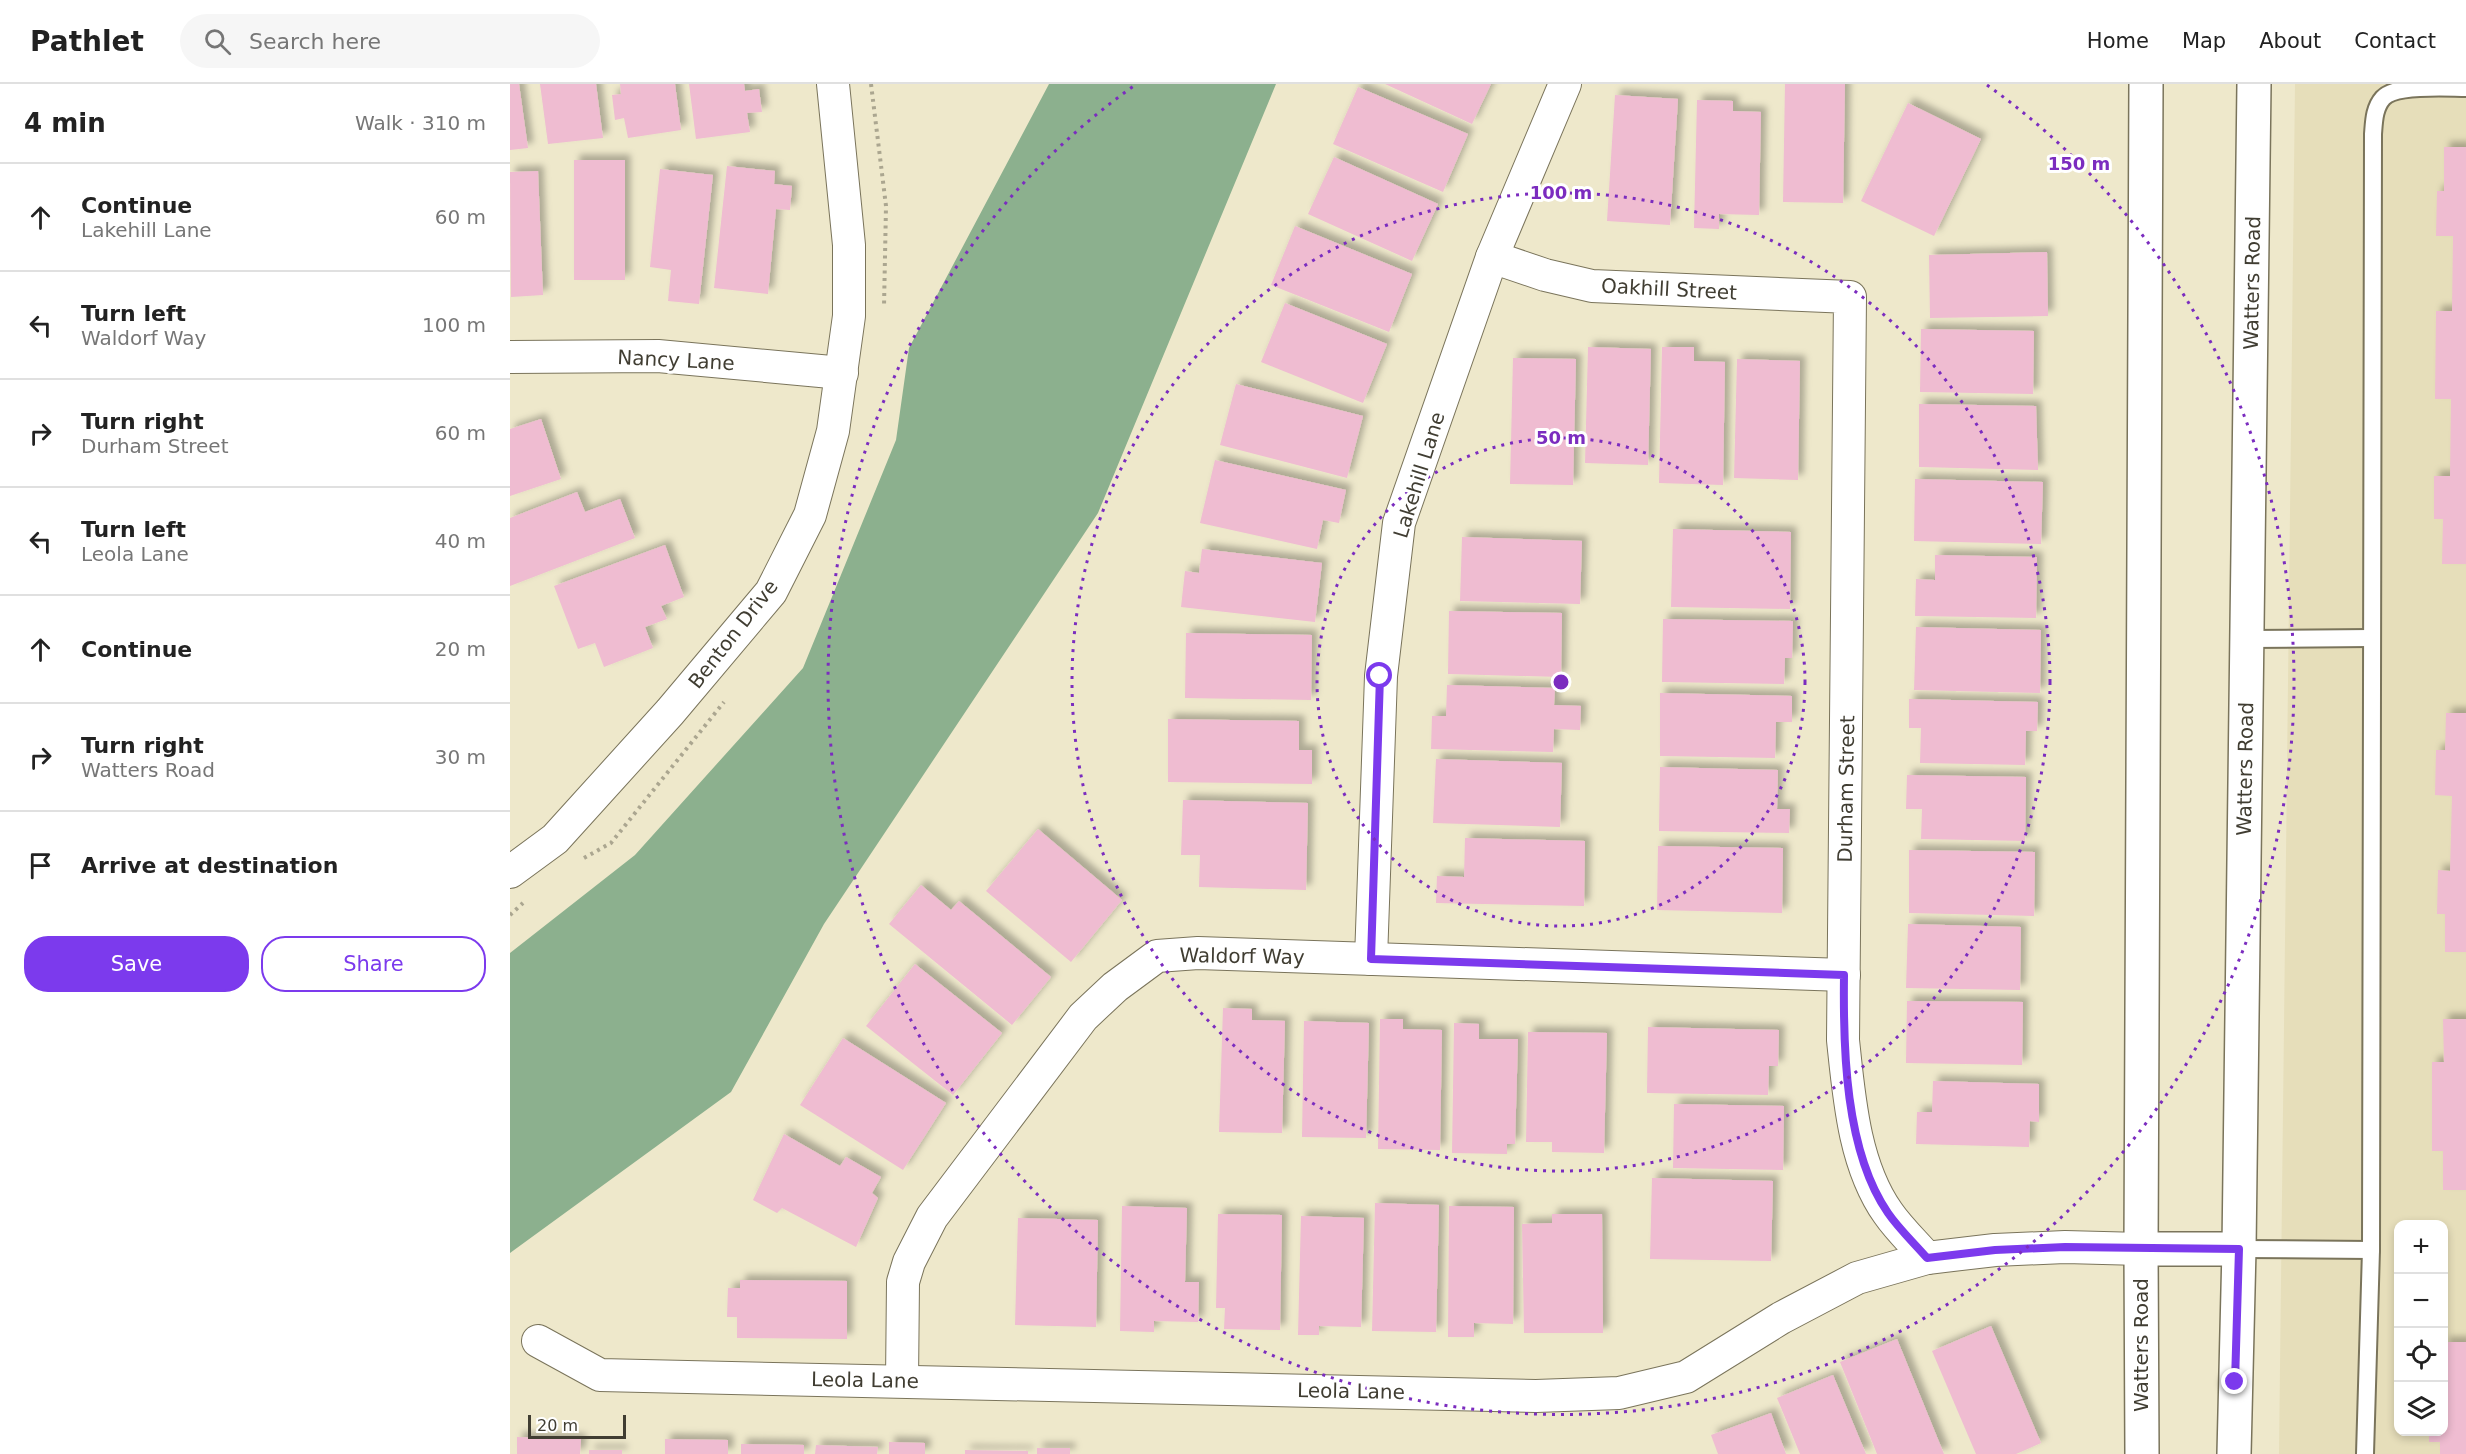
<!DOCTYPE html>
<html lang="en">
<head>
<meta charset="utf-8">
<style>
  :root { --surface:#fff; --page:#f6f6f6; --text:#222; --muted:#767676; --line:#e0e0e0; --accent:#7c3aed }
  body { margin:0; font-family:"DejaVu Sans",sans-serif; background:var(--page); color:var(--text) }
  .controls { position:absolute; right:18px; bottom:18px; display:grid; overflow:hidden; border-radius:12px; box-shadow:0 3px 9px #0003 }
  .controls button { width:54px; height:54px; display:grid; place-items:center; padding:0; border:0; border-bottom:2px solid var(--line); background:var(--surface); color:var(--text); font:30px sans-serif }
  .scale { position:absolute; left:18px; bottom:15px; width:98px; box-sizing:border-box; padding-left:6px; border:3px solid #403d32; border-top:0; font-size:16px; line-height:21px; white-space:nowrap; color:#403d32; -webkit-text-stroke:4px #fff; paint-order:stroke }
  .stop { position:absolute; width:18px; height:18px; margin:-14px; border:4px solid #7c3aed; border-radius:50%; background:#fff }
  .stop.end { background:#7c3aed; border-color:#fff; box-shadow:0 2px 6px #0008 }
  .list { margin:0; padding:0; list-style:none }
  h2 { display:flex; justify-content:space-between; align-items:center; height:78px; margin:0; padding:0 24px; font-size:26px }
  h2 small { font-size:20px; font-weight:400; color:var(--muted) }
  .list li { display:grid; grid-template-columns:39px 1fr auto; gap:18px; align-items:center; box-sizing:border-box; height:108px; padding:0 24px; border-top:2px solid var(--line) }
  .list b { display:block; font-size:22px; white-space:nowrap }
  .list p { margin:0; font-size:20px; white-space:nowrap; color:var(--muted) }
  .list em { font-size:20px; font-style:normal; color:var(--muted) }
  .actions { display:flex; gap:12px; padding:18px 24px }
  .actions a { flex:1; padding:14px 0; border:2px solid var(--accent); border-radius:24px; text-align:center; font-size:21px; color:var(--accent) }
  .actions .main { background:var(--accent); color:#fff }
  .icon { flex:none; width:33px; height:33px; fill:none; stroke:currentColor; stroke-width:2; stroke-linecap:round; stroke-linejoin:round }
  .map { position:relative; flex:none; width:1956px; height:1370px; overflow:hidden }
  header { display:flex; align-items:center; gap:36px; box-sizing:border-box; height:84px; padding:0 30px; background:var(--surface); border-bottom:2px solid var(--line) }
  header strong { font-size:28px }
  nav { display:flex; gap:33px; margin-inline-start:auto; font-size:21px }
  .search { width:420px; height:54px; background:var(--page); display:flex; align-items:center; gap:15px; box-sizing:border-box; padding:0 21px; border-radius:33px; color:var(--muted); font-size:22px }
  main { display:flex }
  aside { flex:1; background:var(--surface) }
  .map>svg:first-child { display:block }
</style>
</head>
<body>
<header>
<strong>Pathlet</strong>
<div class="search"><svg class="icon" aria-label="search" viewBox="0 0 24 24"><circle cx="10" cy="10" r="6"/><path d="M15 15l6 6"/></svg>Search here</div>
<nav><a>Home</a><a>Map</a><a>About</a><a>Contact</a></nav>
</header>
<main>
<aside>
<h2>4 min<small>Walk · 310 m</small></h2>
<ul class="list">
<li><svg class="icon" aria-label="ahead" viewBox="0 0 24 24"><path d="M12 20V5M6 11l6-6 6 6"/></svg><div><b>Continue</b><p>Lakehill Lane</p></div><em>60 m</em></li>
<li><svg class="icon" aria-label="left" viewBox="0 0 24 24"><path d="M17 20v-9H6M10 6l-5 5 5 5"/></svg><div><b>Turn left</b><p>Waldorf Way</p></div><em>100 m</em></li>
<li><svg class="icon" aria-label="right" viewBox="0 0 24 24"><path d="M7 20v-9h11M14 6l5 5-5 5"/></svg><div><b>Turn right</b><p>Durham Street</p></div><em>60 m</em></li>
<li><svg class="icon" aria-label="left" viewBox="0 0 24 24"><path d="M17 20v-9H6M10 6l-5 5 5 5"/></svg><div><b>Turn left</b><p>Leola Lane</p></div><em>40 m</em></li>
<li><svg class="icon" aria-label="ahead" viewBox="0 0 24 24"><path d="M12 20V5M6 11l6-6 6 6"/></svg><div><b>Continue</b></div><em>20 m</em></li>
<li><svg class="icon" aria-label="right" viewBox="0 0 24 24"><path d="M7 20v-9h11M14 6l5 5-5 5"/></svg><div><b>Turn right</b><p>Watters Road</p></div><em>30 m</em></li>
<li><svg class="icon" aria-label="arrive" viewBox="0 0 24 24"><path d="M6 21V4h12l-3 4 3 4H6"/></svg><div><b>Arrive at destination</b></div></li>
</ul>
<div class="actions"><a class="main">Save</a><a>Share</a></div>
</aside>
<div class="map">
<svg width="1956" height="1370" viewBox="0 0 1956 1370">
  <defs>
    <filter id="shadow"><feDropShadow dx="5.5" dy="-5.5" stdDeviation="3" flood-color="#0004"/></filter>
  </defs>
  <rect width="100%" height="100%" fill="#eee8cb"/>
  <path fill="#e6deba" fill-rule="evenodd" d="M 1785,0 L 1956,0 L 1956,1370 L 1769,1370 ZM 1888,1140 L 1934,1140 L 1934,1348 L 1888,1348 Z"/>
  <path fill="#8cb08e" d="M 539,0 L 766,0 L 588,429 L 314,840 L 221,1008 L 0,1169 L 0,869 L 125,771 L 293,584 L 386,356 L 399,264 Z"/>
  <g fill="#efbcd1" filter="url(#shadow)">
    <path d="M 0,0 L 9,0 L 18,64 L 0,66 Z"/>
    <path d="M 30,0 L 86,0 L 93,54 L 38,60 Z"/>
    <path d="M 110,0 L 165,0 L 171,46 L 118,54 L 114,34 L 105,36 L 102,11 L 111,10 Z"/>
    <path d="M 179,0 L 234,0 L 235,7 L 249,5 L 252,28 L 237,29 L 240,48 L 186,55 Z"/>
    <path d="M 875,0 L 981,0 L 962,40 Z"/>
    <path d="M 1275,0 L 1335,0 L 1333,119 L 1273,118 Z"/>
    <path d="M 848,3 L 958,50 L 933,108 L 823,60 Z"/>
    <path d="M 1105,11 L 1168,15 L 1160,141 L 1097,137 Z"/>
    <path d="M 1187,16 L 1223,17 L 1223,27 L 1251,28 L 1249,131 L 1209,130 L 1209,145 L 1184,144 Z"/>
    <path d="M 1398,19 L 1471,55 L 1424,152 L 1351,117 Z"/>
    <path d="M 1934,63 L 1956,63 L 1956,480 L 1932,480 L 1933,435 L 1924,435 L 1924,392 L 1940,392 L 1941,315 L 1925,315 L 1926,227 L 1942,227 L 1943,152 L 1926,152 L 1927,107 L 1934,107 Z"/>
    <path d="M 824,73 L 928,120 L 902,177 L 798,130 Z"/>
    <rect x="64" y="76" width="51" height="120"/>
    <path d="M 217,82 L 265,87 L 264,100 L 282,102 L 280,126 L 266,125 L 258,210 L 204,204 Z"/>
    <path d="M 150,85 L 203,91 L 189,220 L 158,217 L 161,186 L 140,183 Z"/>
    <path d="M 28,87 L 33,211 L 1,213 L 0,88 Z"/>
    <path d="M 785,142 L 902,190 L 879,248 L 761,201 Z"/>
    <path d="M 1537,168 L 1538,232 L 1420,234 L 1419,171 Z"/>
    <path d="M 775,219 L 877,260 L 853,319 L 751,278 Z"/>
    <path d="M 1411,245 L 1524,247 L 1523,310 L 1410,308 Z"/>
    <path d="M 1078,263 L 1141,265 L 1138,381 L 1075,379 Z"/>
    <path d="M 1152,263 L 1184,263 L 1184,277 L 1215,278 L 1213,401 L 1149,399 Z"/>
    <path d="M 1003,274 L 1066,275 L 1063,401 L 1000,400 Z"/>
    <path d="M 1227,275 L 1290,277 L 1288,396 L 1224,394 Z"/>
    <path d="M 726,300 L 853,332 L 837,394 L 710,361 Z"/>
    <path d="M 1409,320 L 1526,322 L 1528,386 L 1409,383 Z"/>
    <path d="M 31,335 L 51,395 L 0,412 L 0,345 Z"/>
    <path d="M 705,376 L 836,406 L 829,439 L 813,436 L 807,465 L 690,439 Z"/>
    <path d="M 1405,395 L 1533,398 L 1531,460 L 1404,457 Z"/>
    <path d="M 67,408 L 75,428 L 110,415 L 125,454 L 0,502 L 0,434 Z"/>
    <path d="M 1163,445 L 1281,448 L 1280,525 L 1161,523 Z"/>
    <path d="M 952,453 L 1072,457 L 1070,520 L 950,517 Z"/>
    <path d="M 155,461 L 174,513 L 151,522 L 157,535 L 135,543 L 143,564 L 94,583 L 85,559 L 68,565 L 44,502 Z"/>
    <path d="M 692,465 L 812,479 L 805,538 L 671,523 L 675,487 L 689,489 Z"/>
    <path d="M 1425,471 L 1527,473 L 1526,534 L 1405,532 L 1406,495 L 1425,496 Z"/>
    <path d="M 939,527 L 1052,529 L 1051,593 L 938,590 Z"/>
    <path d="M 1153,535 L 1283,537 L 1282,574 L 1275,574 L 1274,600 L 1152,598 Z"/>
    <path d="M 1406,543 L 1531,546 L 1530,609 L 1404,606 Z"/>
    <path d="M 676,549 L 802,551 L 801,616 L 675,614 Z"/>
    <path d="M 937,601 L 1045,604 L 1044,621 L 1071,622 L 1070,646 L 1044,645 L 1043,668 L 921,665 L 922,632 L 936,632 Z"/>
    <path d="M 1150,609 L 1282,612 L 1282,638 L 1266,638 L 1265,674 L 1150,672 Z"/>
    <path d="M 1399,615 L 1528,618 L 1527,647 L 1516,647 L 1515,681 L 1410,679 L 1411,644 L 1399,644 Z"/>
    <path d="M 1936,629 L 1956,629 L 1956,868 L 1935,868 L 1935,830 L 1927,830 L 1928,786 L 1940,787 L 1942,712 L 1925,711 L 1926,666 L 1935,666 Z"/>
    <path d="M 658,635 L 789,637 L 789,666 L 802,666 L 802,700 L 658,698 Z"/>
    <path d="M 926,675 L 1052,679 L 1050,743 L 923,739 Z"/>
    <path d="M 1150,683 L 1268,686 L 1267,725 L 1280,725 L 1279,749 L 1149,747 Z"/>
    <path d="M 1397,691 L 1516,693 L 1515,757 L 1411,755 L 1412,725 L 1396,725 Z"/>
    <path d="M 673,716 L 798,719 L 796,806 L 689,803 L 690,771 L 671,771 Z"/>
    <path d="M 528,745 L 612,816 L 561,878 L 476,807 Z"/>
    <path d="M 955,754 L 1075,757 L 1074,822 L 926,819 L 927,792 L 954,793 Z"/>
    <path d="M 1148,762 L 1273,764 L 1272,829 L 1147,826 Z"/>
    <path d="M 1399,766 L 1525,768 L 1524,832 L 1399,829 Z"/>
    <path d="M 411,801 L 441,826 L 449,817 L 541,893 L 502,941 L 379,840 Z"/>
    <path d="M 1398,840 L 1511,843 L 1510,906 L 1396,904 Z"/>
    <path d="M 405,880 L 492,949 L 443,1011 L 356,942 Z"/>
    <path d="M 1397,917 L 1513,918 L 1512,981 L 1396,979 Z"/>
    <path d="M 713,924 L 742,925 L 742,936 L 775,937 L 772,1049 L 709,1048 Z"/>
    <path d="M 870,935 L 893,935 L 893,945 L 932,946 L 930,1066 L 868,1065 Z"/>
    <path d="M 1933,935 L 1956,935 L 1956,1106 L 1933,1106 L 1933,1067 L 1922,1067 L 1922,978 L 1934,978 Z"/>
    <path d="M 794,937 L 859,939 L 856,1054 L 792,1053 Z"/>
    <path d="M 944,939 L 969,940 L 969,955 L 1008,955 L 1005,1060 L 997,1060 L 997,1070 L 942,1069 Z"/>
    <path d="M 1138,943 L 1269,946 L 1268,982 L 1259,982 L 1258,1011 L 1137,1009 Z"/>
    <path d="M 1018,948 L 1097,949 L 1094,1069 L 1042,1068 L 1042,1058 L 1016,1058 Z"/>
    <path d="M 333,954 L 436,1019 L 393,1086 L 290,1021 Z"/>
    <path d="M 1423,997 L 1529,1000 L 1529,1038 L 1520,1037 L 1519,1063 L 1406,1060 L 1407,1028 L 1422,1028 Z"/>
    <path d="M 1164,1020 L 1274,1022 L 1273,1086 L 1163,1084 Z"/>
    <path d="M 274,1050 L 330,1082 L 336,1073 L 371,1093 L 362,1109 L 368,1114 L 346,1163 L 272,1124 L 267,1129 L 243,1116 Z"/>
    <path d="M 1142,1094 L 1263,1097 L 1261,1177 L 1140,1175 Z"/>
    <path d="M 865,1119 L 929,1121 L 926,1248 L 862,1247 Z"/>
    <path d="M 612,1122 L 677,1124 L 675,1198 L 689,1198 L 688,1238 L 644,1237 L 644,1248 L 610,1247 Z"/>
    <path d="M 939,1122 L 1004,1123 L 1003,1240 L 964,1239 L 964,1253 L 938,1253 Z"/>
    <path d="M 708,1130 L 772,1131 L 770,1246 L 714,1245 L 715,1224 L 706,1224 Z"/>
    <path d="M 1042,1130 L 1092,1130 L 1093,1249 L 1014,1249 L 1012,1140 L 1042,1139 Z"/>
    <path d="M 791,1132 L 854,1134 L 851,1243 L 809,1242 L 809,1251 L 788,1251 Z"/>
    <path d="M 508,1134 L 588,1136 L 586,1243 L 505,1241 Z"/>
    <path d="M 230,1196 L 337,1197 L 337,1255 L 227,1254 L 227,1233 L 217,1233 L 218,1204 L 230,1204 Z"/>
    <path d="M 1481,1242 L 1531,1359 L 1506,1370 L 1466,1370 L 1422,1267 Z"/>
    <path d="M 1387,1255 L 1434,1370 L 1367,1370 L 1330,1278 Z"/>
    <path d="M 1934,1258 L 1956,1258 L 1956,1370 L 1930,1370 L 1930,1358 L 1919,1358 L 1919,1348 L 1934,1348 Z"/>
    <path d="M 1323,1291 L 1356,1370 L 1290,1370 L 1267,1314 Z"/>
    <path d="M 1261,1329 L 1276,1370 L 1208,1370 L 1201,1351 Z"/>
    <path d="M 7,1353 L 71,1355 L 70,1370 L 7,1370 Z"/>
    <path d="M 155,1355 L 218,1356 L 218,1370 L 155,1370 Z"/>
    <path d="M 379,1358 L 415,1359 L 415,1370 L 379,1370 Z"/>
    <path d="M 231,1360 L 294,1361 L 294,1370 L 231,1370 Z"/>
    <path d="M 306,1361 L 368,1363 L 367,1370 L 305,1370 Z"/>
    <rect x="527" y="1364" width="33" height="6"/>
    <rect x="79" y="1366" width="33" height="4"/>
    <path d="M 455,1366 L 518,1367 L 518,1370 L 455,1370 Z"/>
  </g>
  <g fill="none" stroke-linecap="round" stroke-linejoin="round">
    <defs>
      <g id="lane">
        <path d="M 1737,555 L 1861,554"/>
        <path d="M 1729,1165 L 1861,1166"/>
        <path d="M 1855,1370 L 1861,1166 L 1863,50 C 1864,38 1864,24 1873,14 C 1886,0 1937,4 1956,4"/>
      </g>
      <g id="street">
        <path d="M 982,173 L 1035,191 L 1082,202 L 1340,213 L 1333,956 C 1339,1013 1344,1081 1378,1129 C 1389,1145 1404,1159 1417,1174"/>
        <path d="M 0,273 L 148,272 L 332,289"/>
        <path d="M 0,788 L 45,755 L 160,628 L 261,508 L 300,431 L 323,347 L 339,232 L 339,161 L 323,0"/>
        <path d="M 861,875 L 871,592 L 889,439 L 982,173 L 1055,0"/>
        <path d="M 28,1257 L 90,1291 L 1026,1312 L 1109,1309 L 1176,1293 L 1271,1234 L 1347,1194 L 1417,1174 L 1485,1166 L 1555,1163 L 1631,1165"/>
        <path d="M 392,1297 L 393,1198 L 399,1178 L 422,1133 L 573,933 L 605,903 L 647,872 L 688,869 L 1334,891"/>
      </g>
      <g id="secondary">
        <path d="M 1631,1165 L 1729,1165"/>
        <path d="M 1632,1370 L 1631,1165 L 1636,0"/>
        <path d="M 1724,1370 L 1729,1165 L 1744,0"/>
      </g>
    </defs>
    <use href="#lane" stroke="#7a745b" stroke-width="20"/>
    <use href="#street" stroke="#7a745b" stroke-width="34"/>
    <use href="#secondary" stroke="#7a745b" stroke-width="36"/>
    <g stroke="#aba690" stroke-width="4" stroke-dasharray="3 4.5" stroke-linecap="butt">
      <path d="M 361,0 L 376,122 L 374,223"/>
      <path d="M 74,774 L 101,759 L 214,618"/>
      <path d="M 0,831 L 13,819"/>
    </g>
    <use href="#lane" stroke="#fff" stroke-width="16"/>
    <use href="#street" stroke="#fff" stroke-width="32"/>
    <use href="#secondary" stroke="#fff" stroke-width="33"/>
  </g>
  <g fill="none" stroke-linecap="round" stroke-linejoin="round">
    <path stroke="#7c3aed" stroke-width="8" d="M 870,592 L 861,875 L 1334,891 C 1333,964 1335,1067 1378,1129 C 1389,1145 1404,1159 1417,1174 L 1485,1166 L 1555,1163 L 1729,1165 L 1725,1298"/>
  </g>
  <g fill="none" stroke="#7b2cbf" stroke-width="3" stroke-dasharray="3 6">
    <circle cx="1051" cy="598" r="244"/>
    <circle cx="1051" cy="598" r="489"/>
    <path d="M1477 1A733 733 0 1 1 625 1"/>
  </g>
  <g text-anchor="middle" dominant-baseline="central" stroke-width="6" stroke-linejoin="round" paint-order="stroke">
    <g font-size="20" fill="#403d32" stroke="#fff">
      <text transform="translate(1742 199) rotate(-89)">Watters Road</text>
      <text transform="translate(1159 205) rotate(3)">Oakhill Street</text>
      <text transform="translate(166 276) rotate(3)">Nancy Lane</text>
      <text transform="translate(909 391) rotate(-73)">Lakehill Lane</text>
      <text transform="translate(223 550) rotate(-52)">Benton Drive</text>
      <text transform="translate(1735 685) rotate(-89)">Watters Road</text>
      <text transform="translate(1336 705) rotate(-89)">Durham Street</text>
      <text transform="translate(732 872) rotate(1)">Waldorf Way</text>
      <text transform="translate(1631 1261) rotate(-90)">Watters Road</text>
      <text transform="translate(355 1296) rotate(1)">Leola Lane</text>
      <text transform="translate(841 1307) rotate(1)">Leola Lane</text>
    </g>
  </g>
  <circle cx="1051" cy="598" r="9" fill="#7b2cbf" stroke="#fff" stroke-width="3"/>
  <g font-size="18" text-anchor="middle" font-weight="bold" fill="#7b2cbf" stroke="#fff" stroke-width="6" stroke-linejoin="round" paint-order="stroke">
    <text x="1569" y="86">150 m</text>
    <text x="1051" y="115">100 m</text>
    <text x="1051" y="360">50 m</text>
  </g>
</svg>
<div class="controls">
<button>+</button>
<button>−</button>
<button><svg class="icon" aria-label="locate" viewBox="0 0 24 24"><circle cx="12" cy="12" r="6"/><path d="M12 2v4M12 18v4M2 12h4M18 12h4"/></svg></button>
<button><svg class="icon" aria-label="layers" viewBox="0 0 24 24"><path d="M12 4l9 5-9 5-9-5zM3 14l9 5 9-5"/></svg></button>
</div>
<div class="scale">20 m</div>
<div class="stop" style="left:870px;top:592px"></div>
<div class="stop end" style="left:1725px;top:1298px"></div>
</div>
</main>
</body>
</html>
